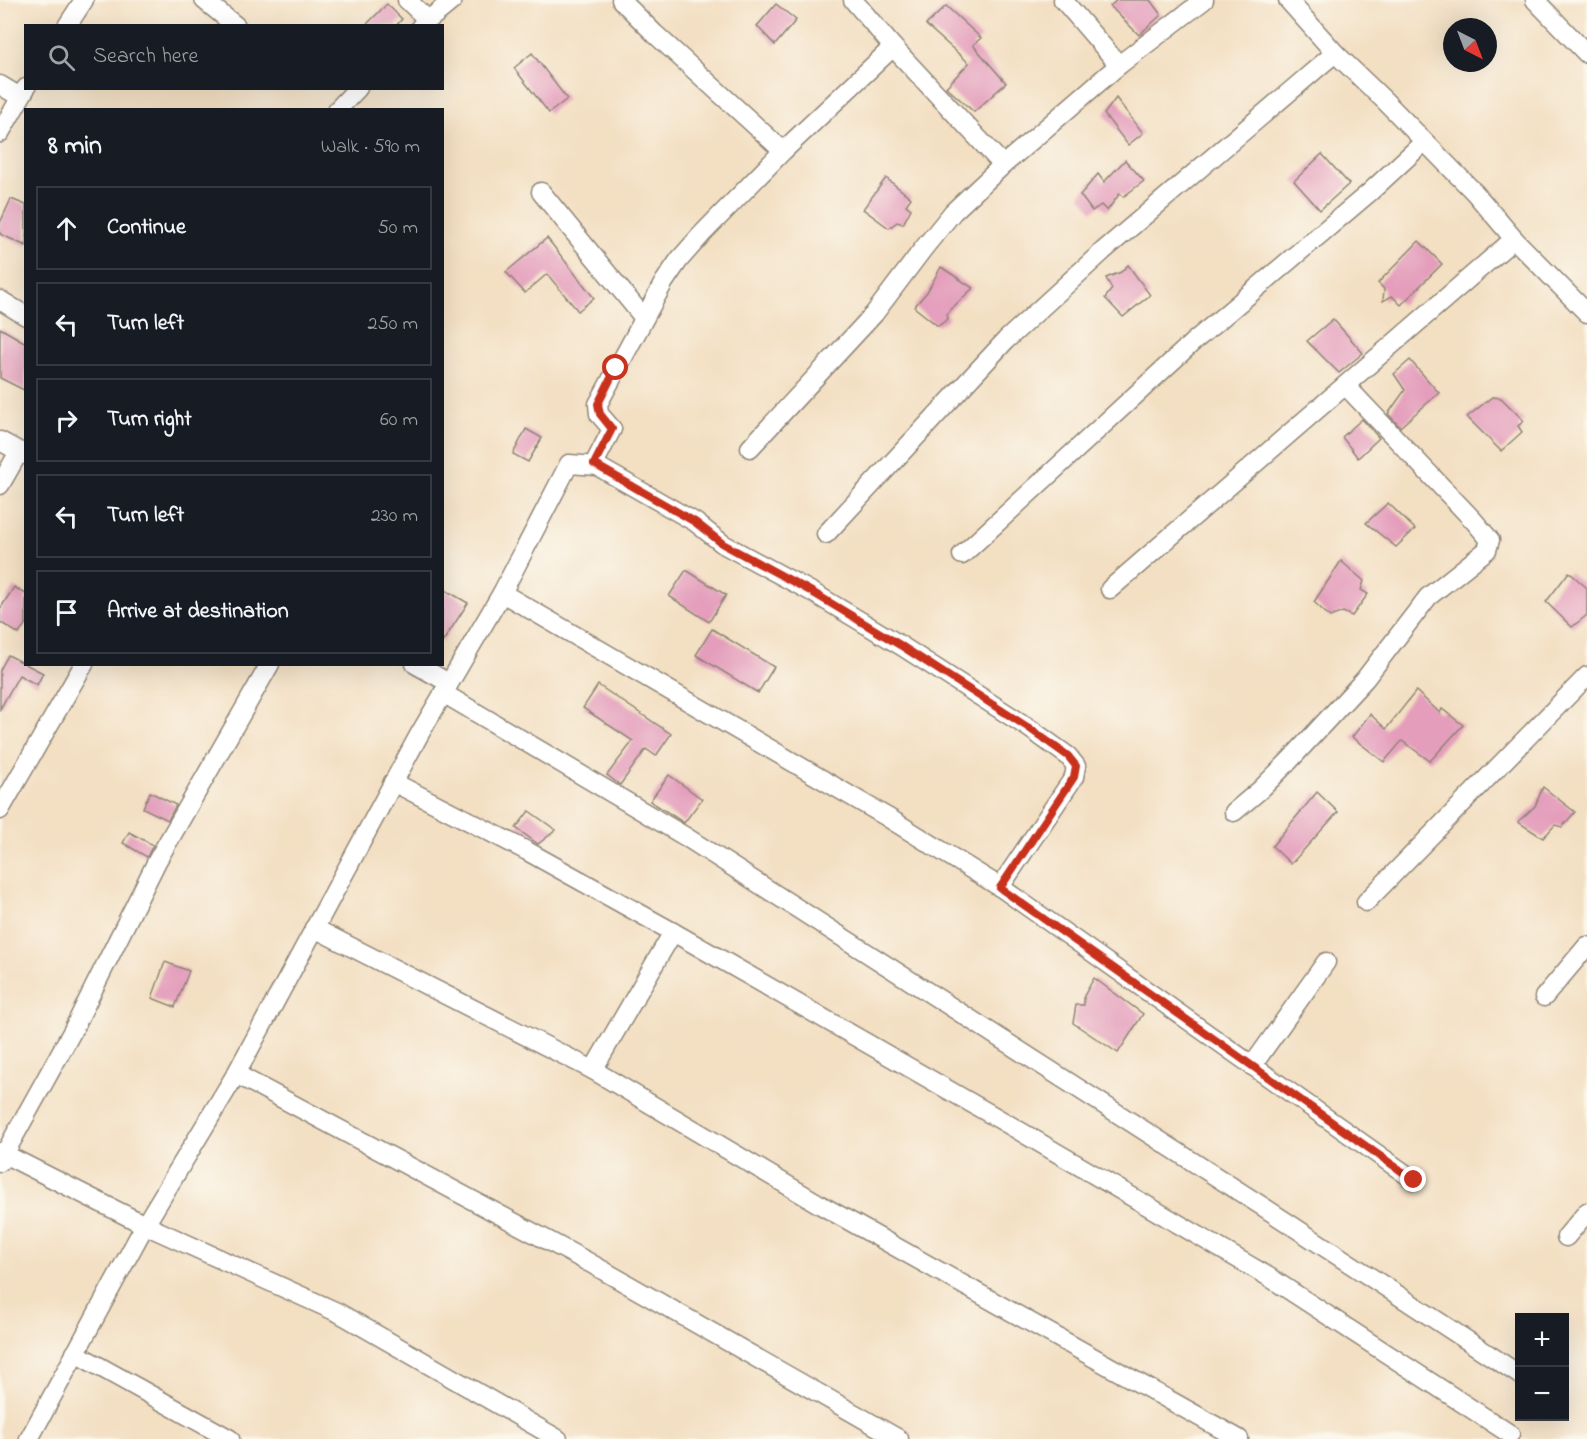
<!DOCTYPE html>
<html lang="en">
<head>
<meta charset="utf-8">
<style>
  :root { --surface:#171b24; --page:#242831; --text:#f1f3f6; --muted:#9ea1a6; --line:#363941 }
  body { margin:0; font-family:"Indie Flower",sans-serif; background:var(--page); color:var(--text) }
  .controls { position:absolute; right:18px; bottom:18px; display:grid; overflow:hidden; border-radius:0px; box-shadow:0 6px 24px #0002 }
  .controls button { width:54px; height:54px; display:grid; place-items:center; padding:0; border:0; border-bottom:2px solid var(--line); background:var(--surface); color:var(--text); font:30px sans-serif }
  .compass { position:absolute; left:1443px; top:18px; width:54px; height:54px; border-radius:50%; background:var(--surface); box-shadow:0 6px 24px #0002; rotate:138deg }
  .stop { position:absolute; width:18px; height:18px; margin:-14px; border:4px solid #c8321e; border-radius:50%; background:#fff }
  .stop.end { background:#c8321e; border-color:#fff; box-shadow:0 2px 6px #0008 }
  .list { margin:0; padding:0; list-style:none }
  h2 { display:flex; justify-content:space-between; align-items:center; height:78px; margin:0; padding:0 24px; font-size:26px }
  h2 small { font-size:20px; font-weight:400; color:var(--muted) }
  .list li { display:grid; grid-template-columns:39px 1fr auto; gap:18px; align-items:center; box-sizing:border-box; height:84px; margin:0 12px 12px; padding:0 12px; border:2px solid var(--line); border-radius:0px }
  .list b { display:block; font-size:22px; white-space:nowrap }
  .list em { font-size:20px; font-style:normal; color:var(--muted) }
  .icon { flex:none; width:33px; height:33px; fill:none; stroke:currentColor; stroke-width:2; stroke-linecap:round; stroke-linejoin:round }
  .map { position:relative; flex:none; width:1587px; height:1439px; overflow:hidden }
  .search { position:absolute; background:var(--surface); box-shadow:0 6px 24px #0002; left:24px; top:24px; width:420px; height:66px; display:flex; align-items:center; gap:15px; box-sizing:border-box; padding:0 21px; border-radius:0px; color:var(--muted); font-size:22px }
  .panel { position:absolute; background:var(--surface); box-shadow:0 6px 24px #0002; left:24px; top:108px; width:420px; height:558px; border-radius:0px }
  .map>svg:first-child { display:block }
</style>
</head>
<body>
<div class="map">
<svg width="1587" height="1439" viewBox="0 0 1587 1439">
  <rect width="100%" height="100%" fill="#fbf7ec"/>
  <filter id="ink" filterUnits="userSpaceOnUse"><feTurbulence type="fractalNoise" baseFrequency=".0167" numOctaves="2"/><feDisplacementMap in="SourceGraphic" scale="12" xChannelSelector="R" yChannelSelector="G"/><feConvolveMatrix kernelMatrix="1 2 1 2 8 2 1 2 1" color-interpolation-filters="sRGB"/></filter>
  <filter id="wash" filterUnits="userSpaceOnUse"><feTurbulence type="fractalNoise" baseFrequency=".008" numOctaves="4" result="noise"/><feDisplacementMap in="SourceGraphic" scale="24" xChannelSelector="R" yChannelSelector="G"/><feGaussianBlur stdDeviation="1.35" result="paint"/><feColorMatrix in="noise" values="0 0 0 0 0 0 0 0 0 0 0 0 0 0 0 0 0 1.4 0 .05"/><feComposite in="paint" operator="in"/></filter>
  <g filter="url(#wash)">
    <rect width="100%" height="100%" fill="#f3dfc2"/>
    <g id="blocks">
      <g fill="#e49dbb">
        <path d="M 1117,0 L 1150,0 L 1161,15 L 1139,35 L 1110,6 Z"/>
        <path d="M 387,4 L 402,19 L 396,26 L 365,26 Z"/>
        <path d="M 776,4 L 796,20 L 775,45 L 757,26 Z"/>
        <path d="M 946,6 L 981,38 L 973,45 L 1006,83 L 974,112 L 946,87 L 969,63 L 926,25 Z"/>
        <path d="M 532,53 L 567,99 L 549,113 L 514,68 Z"/>
        <path d="M 1116,98 L 1143,133 L 1128,145 L 1104,114 Z"/>
        <path d="M 1322,154 L 1349,184 L 1320,210 L 1294,181 Z"/>
        <path d="M 1125,160 L 1144,181 L 1123,197 L 1120,193 L 1107,211 L 1101,205 L 1092,211 L 1080,195 L 1098,174 L 1104,182 Z"/>
        <path d="M 886,178 L 911,198 L 906,205 L 911,209 L 903,224 L 897,222 L 889,228 L 863,209 Z"/>
        <path d="M 11,199 L 26,205 L 26,246 L 0,234 L 0,223 Z"/>
        <path d="M 547,238 L 594,298 L 578,311 L 547,274 L 525,293 L 506,272 Z"/>
        <path d="M 1419,241 L 1442,264 L 1401,305 L 1392,296 L 1383,301 L 1384,289 L 1378,283 Z"/>
        <path d="M 1128,265 L 1150,295 L 1123,317 L 1105,298 L 1112,289 L 1106,278 L 1121,272 Z"/>
        <path d="M 941,267 L 973,288 L 947,313 L 948,319 L 938,326 L 914,307 L 927,292 Z"/>
        <path d="M 1333,319 L 1363,353 L 1339,373 L 1307,341 Z"/>
        <path d="M 0,328 L 26,343 L 26,391 L 0,378 Z"/>
        <path d="M 1410,360 L 1439,393 L 1400,427 L 1388,414 L 1405,390 L 1394,374 Z"/>
        <path d="M 1492,397 L 1501,398 L 1524,421 L 1518,426 L 1522,432 L 1501,451 L 1467,417 Z"/>
        <path d="M 1362,419 L 1379,438 L 1358,458 L 1342,437 Z"/>
        <path d="M 526,429 L 542,438 L 528,462 L 513,454 Z"/>
        <path d="M 1388,503 L 1415,529 L 1396,547 L 1366,523 Z"/>
        <path d="M 1341,561 L 1364,581 L 1361,590 L 1368,594 L 1352,616 L 1343,612 L 1330,617 L 1314,602 Z"/>
        <path d="M 686,570 L 726,595 L 709,622 L 669,596 Z"/>
        <path d="M 1569,572 L 1587,588 L 1587,615 L 1572,627 L 1546,602 Z"/>
        <path d="M 14,587 L 26,594 L 26,623 L 19,634 L 0,622 L 0,609 Z"/>
        <path d="M 442,588 L 468,603 L 442,643 Z"/>
        <path d="M 712,629 L 774,667 L 758,693 L 696,655 Z"/>
        <path d="M 8,655 L 43,673 L 37,685 L 19,675 L 0,709 L 0,670 Z"/>
        <path d="M 598,685 L 671,734 L 656,756 L 646,749 L 620,785 L 607,775 L 633,741 L 583,708 Z"/>
        <path d="M 1416,691 L 1440,713 L 1442,709 L 1463,725 L 1430,761 L 1402,741 L 1384,762 L 1352,737 L 1370,714 L 1386,729 Z"/>
        <path d="M 669,775 L 702,799 L 684,823 L 650,801 Z"/>
        <path d="M 1543,787 L 1575,812 L 1562,827 L 1555,825 L 1543,838 L 1518,822 L 1535,806 Z"/>
        <path d="M 150,792 L 176,805 L 168,820 L 143,808 Z"/>
        <path d="M 1317,792 L 1338,812 L 1291,864 L 1272,846 Z"/>
        <path d="M 529,811 L 556,830 L 538,844 L 516,828 Z"/>
        <path d="M 129,832 L 153,845 L 147,857 L 123,843 Z"/>
        <path d="M 165,962 L 189,971 L 175,1007 L 152,998 Z"/>
        <path d="M 1094,978 L 1143,1014 L 1118,1053 L 1073,1023 L 1076,1005 L 1084,1005 L 1084,996 Z"/>
      </g>
    </g>
  </g>
  <g filter="url(#ink)">
    <use href="#blocks" fill-opacity="0" stroke="#8f8576" stroke-width="1.5"/>
    <g fill="none" stroke-linecap="round" stroke-linejoin="round">
      <defs>
        <g id="street">
          <path d="M 204,0 L 236,26"/>
          <path d="M 407,0 L 427,19"/>
          <path d="M 621,0 L 655,34 L 783,151"/>
          <path d="M 853,0 L 893,47 L 1003,165"/>
          <path d="M 1063,0 L 1119,65"/>
          <path d="M 1288,0 L 1335,53 L 1385,101 L 1475,193 L 1514,239 L 1587,313"/>
          <path d="M 1535,0 L 1587,54"/>
          <path d="M 67,26 L 84,0"/>
          <path d="M 421,26 L 453,0"/>
          <path d="M 0,85 L 20,97"/>
          <path d="M 337,110 L 358,88"/>
          <path d="M 0,133 L 26,88"/>
          <path d="M 541,192 L 644,318"/>
          <path d="M 0,300 L 26,316"/>
          <path d="M 0,441 L 26,455"/>
          <path d="M 750,448 L 874,314 L 923,249 L 953,212 L 1003,165 L 1119,65 L 1204,0"/>
          <path d="M 594,464 L 612,429 L 599,414 L 598,404 L 664,282 L 679,260 L 702,234 L 783,151 L 893,47"/>
          <path d="M 0,485 L 19,452"/>
          <path d="M 826,534 L 1006,340 L 1103,251 L 1335,53"/>
          <path d="M 962,555 L 1193,342 L 1370,192 L 1424,142"/>
          <path d="M 1110,589 L 1514,239"/>
          <path d="M 502,593 L 887,817 L 1000,887 L 1414,1180"/>
          <path d="M 415,664 L 449,683"/>
          <path d="M 443,693 L 686,837 L 1265,1208 L 1520,1375"/>
          <path d="M 393,782 L 527,851 L 673,932 L 1006,1123 L 1269,1277 L 1510,1434"/>
          <path d="M 0,810 L 84,664"/>
          <path d="M 1234,812 L 1260,790 L 1289,761 L 1365,679 L 1428,597 L 1487,550 L 1490,540 L 1474,521 L 1346,386"/>
          <path d="M 1366,902 L 1587,676"/>
          <path d="M 314,928 L 593,1070 L 819,1204 L 1239,1439"/>
          <path d="M 1544,997 L 1587,946"/>
          <path d="M 1252,1066 L 1326,962"/>
          <path d="M 593,1070 L 673,932"/>
          <path d="M 236,1074 L 590,1263 L 899,1439"/>
          <path d="M 0,1152 L 145,1225 L 339,1313 L 558,1439"/>
          <path d="M 0,1162 L 73,1030 L 157,861 L 270,664"/>
          <path d="M 1566,1237 L 1587,1212"/>
          <path d="M 75,1353 L 230,1439"/>
          <path d="M 29,1439 L 145,1225 L 236,1074 L 419,735 L 502,593 L 569,464 L 597,466 L 695,522 L 723,544 L 812,592 L 900,645 L 1029,728 L 1068,756 L 1076,766 L 1074,777 L 1000,887"/>
        </g>
      </defs>
      <use href="#street" stroke="#8f8576" stroke-width="21"/>
      <use href="#street" stroke="#fff" stroke-width="18"/>
    </g>
  </g>
  <g fill="none" stroke-linecap="round" stroke-linejoin="round" filter="url(#ink)">
    <path stroke="#c8321e" stroke-width="8" d="M 616,368 L 598,404 L 600,414 L 612,429 L 594,464 L 695,522 L 723,544 L 812,592 L 900,645 L 1029,728 L 1068,756 L 1076,766 L 1074,777 L 1000,888 L 1414,1180"/>
  </g>
</svg>
<div class="controls">
<button>+</button>
<button>−</button>
</div>
<svg class="compass" viewBox="-18 -18 36 36"><path d="M0-13l5 13h-10z" fill="#e53935"/><path d="M0 13l5-13h-10z" fill="#9ea1a6"/></svg>
<div class="stop" style="left:616px;top:368px"></div>
<div class="stop end" style="left:1414px;top:1180px"></div>
<div class="search"><svg class="icon" aria-label="search" viewBox="0 0 24 24"><circle cx="10" cy="10" r="6"/><path d="M15 15l6 6"/></svg>Search here</div>
<section class="panel">
<h2>8 min<small>Walk · 590 m</small></h2>
<ul class="list">
<li><svg class="icon" aria-label="ahead" viewBox="0 0 24 24"><path d="M12 20V5M6 11l6-6 6 6"/></svg><div><b>Continue</b></div><em>50 m</em></li>
<li><svg class="icon" aria-label="left" viewBox="0 0 24 24"><path d="M17 20v-9H6M10 6l-5 5 5 5"/></svg><div><b>Turn left</b></div><em>250 m</em></li>
<li><svg class="icon" aria-label="right" viewBox="0 0 24 24"><path d="M7 20v-9h11M14 6l5 5-5 5"/></svg><div><b>Turn right</b></div><em>60 m</em></li>
<li><svg class="icon" aria-label="left" viewBox="0 0 24 24"><path d="M17 20v-9H6M10 6l-5 5 5 5"/></svg><div><b>Turn left</b></div><em>230 m</em></li>
<li><svg class="icon" aria-label="arrive" viewBox="0 0 24 24"><path d="M6 21V4h12l-3 4 3 4H6"/></svg><div><b>Arrive at destination</b></div></li>
</ul>
</section>
</div>
</body>
</html>
